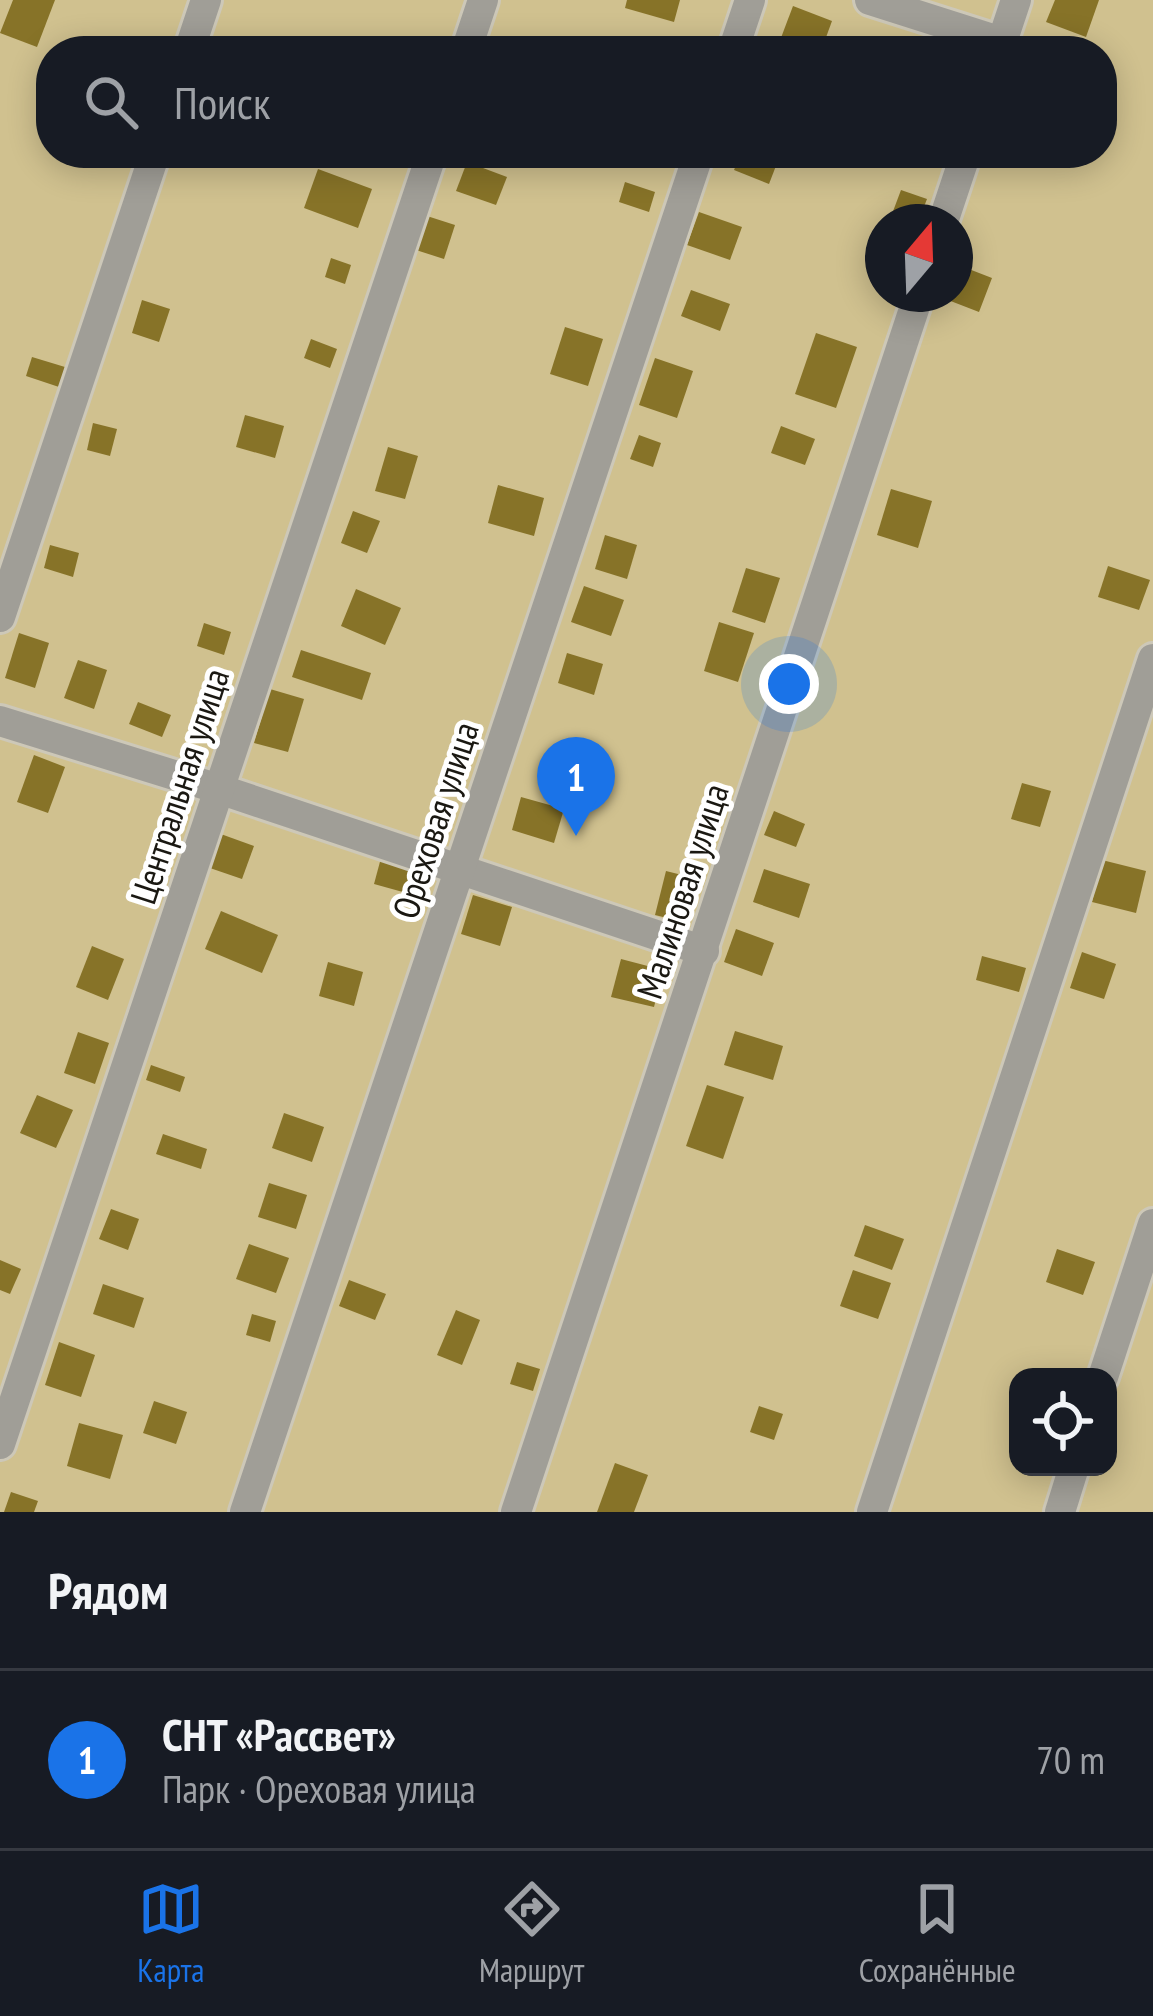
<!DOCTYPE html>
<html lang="ru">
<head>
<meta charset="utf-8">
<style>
  :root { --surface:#171b24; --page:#20242c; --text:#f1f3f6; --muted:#9ea1a6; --line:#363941; --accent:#1a73e8 }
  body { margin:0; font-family:"PT Sans Narrow",sans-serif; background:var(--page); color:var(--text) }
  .controls { position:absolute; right:36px; bottom:36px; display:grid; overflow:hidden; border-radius:24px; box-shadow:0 6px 30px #0003 }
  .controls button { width:108px; height:108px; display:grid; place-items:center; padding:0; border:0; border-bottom:3px solid var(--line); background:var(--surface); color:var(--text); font:60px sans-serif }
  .compass { position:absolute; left:865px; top:204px; width:108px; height:108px; border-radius:50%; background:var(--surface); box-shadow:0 6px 30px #0003; rotate:19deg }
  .you { position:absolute; left:789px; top:684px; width:42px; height:42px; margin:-30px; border:9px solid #fff; border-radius:50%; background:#1a73e8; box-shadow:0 0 0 18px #1a73e833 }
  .badge { display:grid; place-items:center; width:78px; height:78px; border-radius:50%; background:var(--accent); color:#fff; font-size:39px; font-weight:700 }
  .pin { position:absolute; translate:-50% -99px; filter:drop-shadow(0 3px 6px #0008) }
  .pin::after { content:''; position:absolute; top:63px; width:42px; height:36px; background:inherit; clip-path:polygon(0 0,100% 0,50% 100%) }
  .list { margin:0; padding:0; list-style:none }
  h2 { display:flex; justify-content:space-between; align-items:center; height:156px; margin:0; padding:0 48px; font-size:51px }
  h2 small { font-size:39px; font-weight:400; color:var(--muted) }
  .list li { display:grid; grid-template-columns:78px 1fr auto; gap:36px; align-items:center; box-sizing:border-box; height:180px; padding:0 48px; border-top:3px solid var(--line) }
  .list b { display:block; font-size:45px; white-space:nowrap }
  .list p { margin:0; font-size:39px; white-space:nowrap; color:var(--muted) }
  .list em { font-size:39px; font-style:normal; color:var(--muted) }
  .icon { flex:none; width:66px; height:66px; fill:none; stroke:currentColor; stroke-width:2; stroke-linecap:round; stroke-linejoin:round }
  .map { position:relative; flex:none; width:1153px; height:1512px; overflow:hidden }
  .search { position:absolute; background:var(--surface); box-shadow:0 6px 30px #0003; left:36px; right:36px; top:36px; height:132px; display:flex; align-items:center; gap:30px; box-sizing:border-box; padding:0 42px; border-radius:48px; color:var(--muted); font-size:45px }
  .sheet { height:336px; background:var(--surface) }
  nav { display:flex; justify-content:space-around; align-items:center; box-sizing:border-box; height:168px; border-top:3px solid var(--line); background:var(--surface); font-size:33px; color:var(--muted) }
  nav a { display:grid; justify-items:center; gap:6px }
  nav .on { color:var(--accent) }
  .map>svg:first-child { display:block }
</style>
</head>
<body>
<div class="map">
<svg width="1153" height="1512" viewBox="0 0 1153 1512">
  <rect width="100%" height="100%" fill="#efead8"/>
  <path fill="#d0c18f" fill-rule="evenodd" d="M 0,0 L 1153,0 L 1153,1512 L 0,1512 ZM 51,51 L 1102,51 L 1102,153 L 51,153 ZM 883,222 L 955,222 L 955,294 L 883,294 ZM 1018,1377 L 1108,1377 L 1108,1467 L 1018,1467 Z"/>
  <g fill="#877328">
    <path d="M 13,0 L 55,0 L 37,47 L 0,33 Z"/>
    <path d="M 627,0 L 680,0 L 674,22 L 625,8 Z"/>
    <path d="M 1055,0 L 1099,0 L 1086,37 L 1046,22 Z"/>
    <path d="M 793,6 L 832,21 L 821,51 L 776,51 Z"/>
    <path d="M 741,153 L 766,153 L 779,158 L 769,184 L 734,170 Z"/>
    <path d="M 467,162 L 507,177 L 496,205 L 456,191 Z"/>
    <path d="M 318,169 L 372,189 L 358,228 L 304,208 Z"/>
    <path d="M 625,182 L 655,192 L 649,212 L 619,202 Z"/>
    <path d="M 901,190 L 927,199 L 918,222 L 889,222 Z"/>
    <path d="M 699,212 L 742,227 L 730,260 L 687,245 Z"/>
    <path d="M 427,216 L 455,225 L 444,259 L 416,250 Z"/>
    <path d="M 331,258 L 351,265 L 345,284 L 325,277 Z"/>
    <path d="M 961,266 L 992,278 L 979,312 L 948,300 L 950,294 L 955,294 L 955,282 Z"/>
    <path d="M 691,290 L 730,304 L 720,331 L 681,316 Z"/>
    <path d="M 142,300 L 170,309 L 159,342 L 132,333 Z"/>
    <path d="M 565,327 L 603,339 L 588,386 L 550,374 Z"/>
    <path d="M 816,333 L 857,347 L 836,408 L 795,394 Z"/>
    <path d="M 311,339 L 337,349 L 330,368 L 304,358 Z"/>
    <path d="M 32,357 L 65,367 L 59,387 L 26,376 Z"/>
    <path d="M 655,358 L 693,371 L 677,418 L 639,405 Z"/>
    <path d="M 245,415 L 284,426 L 275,458 L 236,447 Z"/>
    <path d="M 93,423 L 117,429 L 110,456 L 87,450 Z"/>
    <path d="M 781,426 L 815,439 L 805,465 L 771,453 Z"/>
    <path d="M 639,435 L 661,443 L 653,467 L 630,459 Z"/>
    <path d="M 388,447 L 418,456 L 405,499 L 375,491 Z"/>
    <path d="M 498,485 L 544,498 L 534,536 L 488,523 Z"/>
    <path d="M 891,489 L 932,501 L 918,548 L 877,535 Z"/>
    <path d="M 353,511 L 380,521 L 367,553 L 341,543 Z"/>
    <path d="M 605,535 L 637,545 L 627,579 L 595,569 Z"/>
    <path d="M 50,545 L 79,553 L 73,577 L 44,568 Z"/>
    <path d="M 1108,566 L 1150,580 L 1139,610 L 1098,597 Z"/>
    <path d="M 746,568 L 780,578 L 765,623 L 732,612 Z"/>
    <path d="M 584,586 L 624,600 L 611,636 L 571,622 Z"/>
    <path d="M 356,589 L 401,608 L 385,645 L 341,626 Z"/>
    <path d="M 719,622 L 754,633 L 738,682 L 704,671 Z"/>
    <path d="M 204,623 L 231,632 L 224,655 L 197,646 Z"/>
    <path d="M 19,633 L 49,643 L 35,688 L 5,678 Z"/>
    <path d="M 301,650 L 371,673 L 362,700 L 292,677 Z"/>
    <path d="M 567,653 L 603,664 L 594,695 L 558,683 Z"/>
    <path d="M 78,660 L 107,670 L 94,709 L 64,698 Z"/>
    <path d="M 270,689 L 304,699 L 288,752 L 254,743 Z"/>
    <path d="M 138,702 L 171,715 L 162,737 L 129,724 Z"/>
    <path d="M 34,755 L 65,767 L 48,813 L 17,802 Z"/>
    <path d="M 1022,783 L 1051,791 L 1040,827 L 1011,819 Z"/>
    <path d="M 521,797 L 564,809 L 554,843 L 512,830 Z"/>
    <path d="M 774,811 L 805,824 L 796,847 L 764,835 Z"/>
    <path d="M 218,833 L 254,846 L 242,879 L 207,867 Z"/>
    <path d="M 381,858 L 418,869 L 410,894 L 374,884 Z"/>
    <path d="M 1102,860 L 1146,871 L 1136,913 L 1092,902 Z"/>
    <path d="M 764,869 L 810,884 L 799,918 L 753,902 Z"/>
    <path d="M 666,871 L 686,876 L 675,920 L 655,915 Z"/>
    <path d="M 473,895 L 512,907 L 500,946 L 461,934 Z"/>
    <path d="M 221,911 L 278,935 L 262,973 L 205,949 Z"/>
    <path d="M 736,929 L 774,943 L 762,976 L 724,962 Z"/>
    <path d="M 92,946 L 124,959 L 108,1000 L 76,987 Z"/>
    <path d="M 1082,952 L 1116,964 L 1104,999 L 1070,988 Z"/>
    <path d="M 982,956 L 1026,968 L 1019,992 L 976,980 Z"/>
    <path d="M 621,959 L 663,970 L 654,1007 L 611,997 Z"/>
    <path d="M 328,962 L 363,972 L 354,1006 L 319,996 Z"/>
    <path d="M 735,1031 L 783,1046 L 773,1080 L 724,1065 Z"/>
    <path d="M 78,1032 L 109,1043 L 95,1084 L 64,1073 Z"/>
    <path d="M 151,1065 L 185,1077 L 180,1092 L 146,1080 Z"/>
    <path d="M 707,1085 L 744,1097 L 723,1159 L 686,1146 Z"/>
    <path d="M 37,1095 L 73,1110 L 56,1148 L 20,1133 Z"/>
    <path d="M 284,1113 L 324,1127 L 312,1162 L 272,1148 Z"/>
    <path d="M 163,1134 L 207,1149 L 201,1169 L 156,1154 Z"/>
    <path d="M 269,1183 L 307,1195 L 296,1229 L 258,1217 Z"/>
    <path d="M 111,1209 L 139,1219 L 128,1250 L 99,1239 Z"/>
    <path d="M 865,1225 L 904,1239 L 892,1270 L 854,1256 Z"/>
    <path d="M 249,1244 L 289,1258 L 276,1293 L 236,1279 Z"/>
    <path d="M 1057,1249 L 1095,1262 L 1083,1295 L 1046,1282 Z"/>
    <path d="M 0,1260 L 21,1269 L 10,1294 L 0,1290 Z"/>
    <path d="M 853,1270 L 891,1283 L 878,1319 L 840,1306 Z"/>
    <path d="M 349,1280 L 386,1294 L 375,1320 L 339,1306 Z"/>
    <path d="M 103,1284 L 144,1298 L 134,1328 L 93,1314 Z"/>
    <path d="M 456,1310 L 480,1320 L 462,1365 L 437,1355 Z"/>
    <path d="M 252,1314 L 276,1321 L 270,1342 L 246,1335 Z"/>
    <path d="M 59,1342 L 95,1355 L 81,1397 L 45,1385 Z"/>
    <path d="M 517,1362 L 540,1369 L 533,1391 L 510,1384 Z"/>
    <path d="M 154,1401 L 187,1412 L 176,1444 L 143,1433 Z"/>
    <path d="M 759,1406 L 783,1414 L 774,1440 L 750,1432 Z"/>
    <path d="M 79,1423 L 123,1435 L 110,1479 L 67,1466 Z"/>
    <path d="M 615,1463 L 648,1475 L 634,1512 L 597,1512 Z"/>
    <path d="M 11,1492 L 38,1501 L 34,1512 L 4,1512 Z"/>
  </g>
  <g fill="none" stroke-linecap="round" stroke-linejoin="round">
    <defs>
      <g id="minor">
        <path d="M 870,0 L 1002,42"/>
        <path d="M 189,51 L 206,0"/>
        <path d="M 466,51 L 483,0"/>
        <path d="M 733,51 L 750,0"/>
        <path d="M 999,51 L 1016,0"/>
        <path d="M 943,222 L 966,153"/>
        <path d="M 0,617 L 155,153"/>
        <path d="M 0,721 L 219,789 L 704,951"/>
        <path d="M 1103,1377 L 1153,1224"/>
        <path d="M 0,1444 L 432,153"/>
        <path d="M 245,1512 L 699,153"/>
        <path d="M 516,1512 L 919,294"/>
        <path d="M 872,1512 L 1153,659"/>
        <path d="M 1060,1512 L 1074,1467"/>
      </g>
    </defs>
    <use href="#minor" stroke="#cdc8b8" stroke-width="36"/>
    <use href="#minor" stroke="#a09e97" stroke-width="30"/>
  </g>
  <g text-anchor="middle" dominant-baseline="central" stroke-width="10" stroke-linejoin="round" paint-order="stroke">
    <g font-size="36" fill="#1a1812" stroke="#fff">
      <text transform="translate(179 786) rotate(-72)">Центральная улица</text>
      <text transform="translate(435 820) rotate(-72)">Ореховая улица</text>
      <text transform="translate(682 891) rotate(-72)">Малиновая улица</text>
    </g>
  </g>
</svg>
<div class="controls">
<button><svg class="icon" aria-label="locate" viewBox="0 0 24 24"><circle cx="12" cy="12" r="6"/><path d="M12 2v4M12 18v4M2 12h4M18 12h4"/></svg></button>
</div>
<svg class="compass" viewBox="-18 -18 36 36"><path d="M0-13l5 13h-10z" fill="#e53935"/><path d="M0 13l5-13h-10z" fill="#9ea1a6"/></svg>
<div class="you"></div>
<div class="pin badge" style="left:576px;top:836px">1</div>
<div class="search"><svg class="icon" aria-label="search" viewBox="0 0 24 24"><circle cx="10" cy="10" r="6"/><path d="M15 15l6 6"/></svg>Поиск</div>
</div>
<section class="sheet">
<h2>Рядом<small></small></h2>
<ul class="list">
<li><span class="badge">1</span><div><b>СНТ «Рассвет»</b><p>Парк · Ореховая улица</p></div><em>70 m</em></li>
</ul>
</section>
<nav>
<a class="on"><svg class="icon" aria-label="map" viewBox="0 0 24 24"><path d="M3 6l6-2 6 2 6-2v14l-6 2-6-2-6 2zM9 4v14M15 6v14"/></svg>Карта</a>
<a><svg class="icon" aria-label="directions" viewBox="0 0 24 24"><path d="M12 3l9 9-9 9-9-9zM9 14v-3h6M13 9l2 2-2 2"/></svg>Маршрут</a>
<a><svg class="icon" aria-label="saved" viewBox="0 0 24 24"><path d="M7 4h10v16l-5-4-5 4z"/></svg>Сохранённые</a>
</nav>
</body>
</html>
